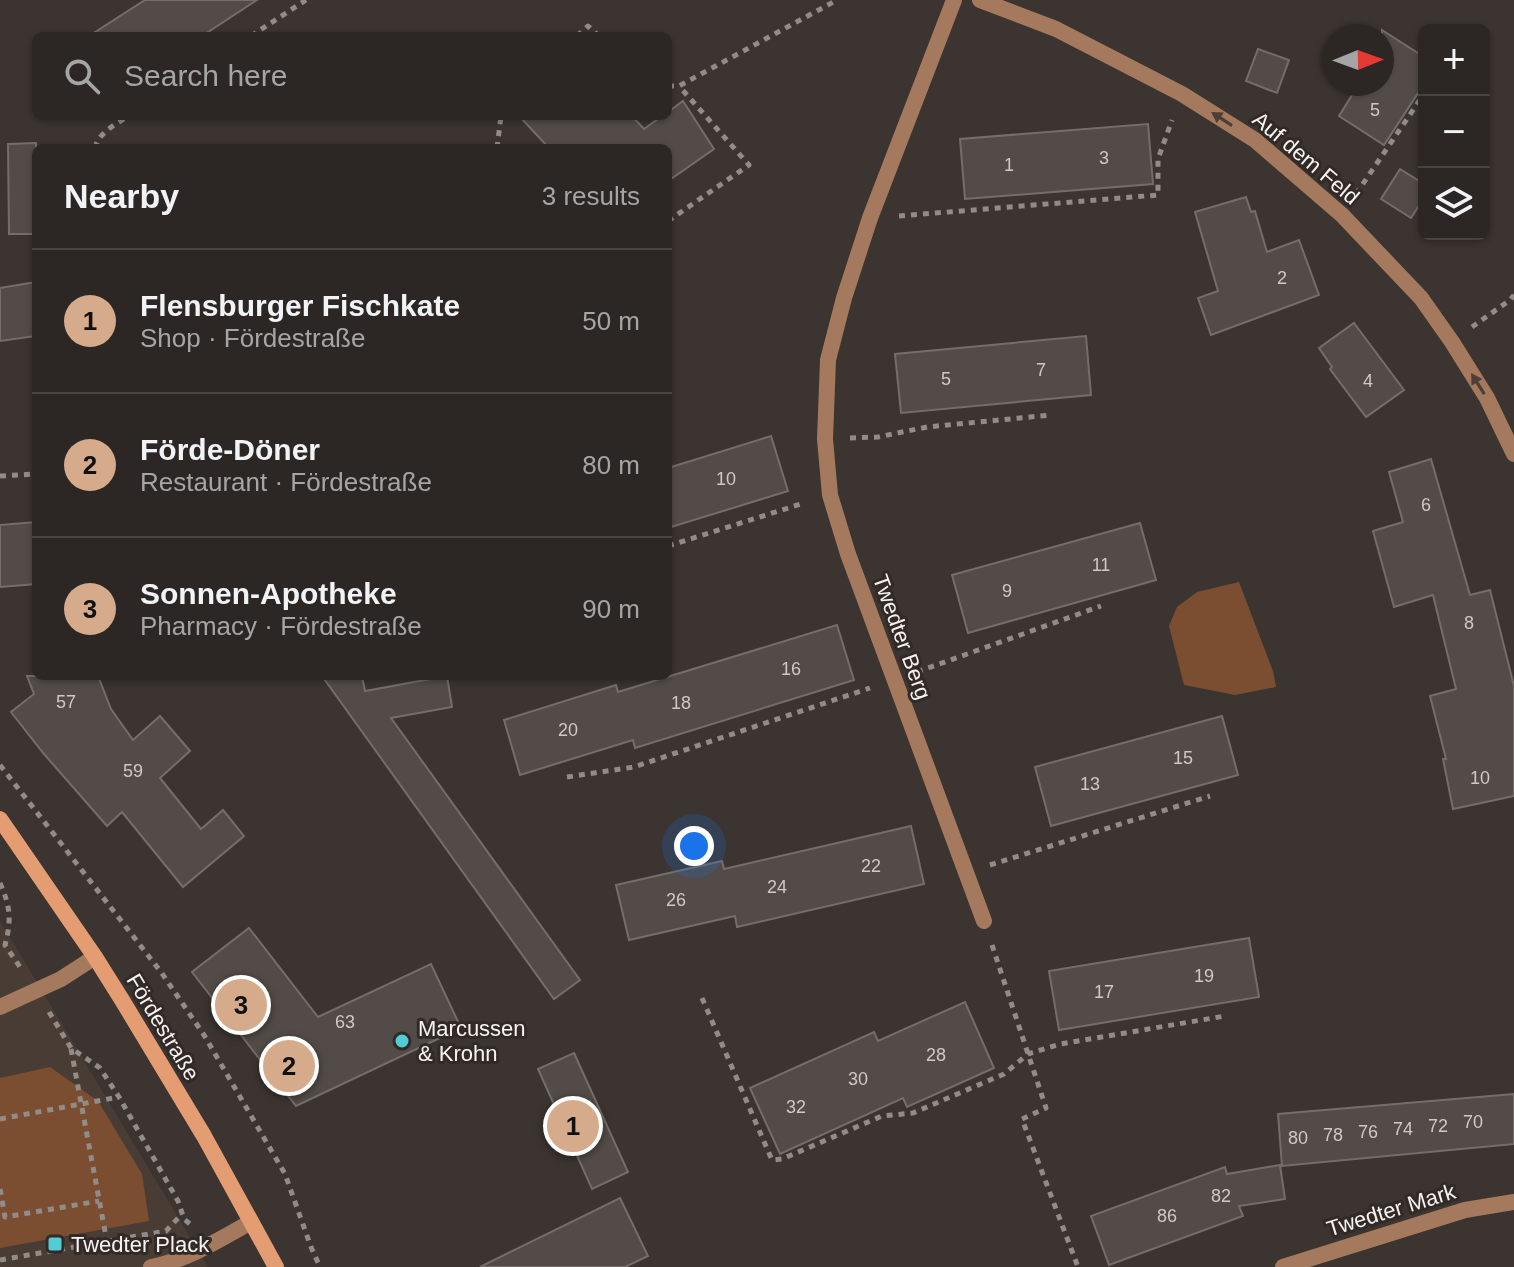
<!DOCTYPE html>
<html lang="en">
<head>
<meta charset="utf-8">
<style>
  :root { --surface:#2c2724; --page:#383331; --text:#f1f3f6; --muted:#a6a5a6; --line:#484441; --accent:#d6ab8b }
  body { margin:0; font-family:Arial,sans-serif; background:var(--page); color:var(--text) }
  .controls { position:absolute; right:24px; top:24px; display:grid; overflow:hidden; border-radius:12px; box-shadow:0 2px 6px #0004 }
  .controls button { width:72px; height:72px; display:grid; place-items:center; padding:0; border:0; border-bottom:2px solid var(--line); background:var(--surface); color:var(--text); font:40px sans-serif }
  .compass { position:absolute; left:1322px; top:24px; width:72px; height:72px; border-radius:50%; background:var(--surface); box-shadow:0 2px 6px #0004; rotate:89deg }
  .you { position:absolute; left:694px; top:846px; width:28px; height:28px; margin:-20px; border:6px solid #fff; border-radius:50%; background:#1a73e8; box-shadow:0 0 0 12px #1a73e833 }
  .badge { display:grid; place-items:center; width:52px; height:52px; border-radius:50%; background:var(--accent); color:#111; font-size:26px; font-weight:700 }
  .pin { position:absolute; translate:-50% -50%; border:4px solid #fff; box-shadow:0 2px 8px #0006 }
  .list { margin:0; padding:0; list-style:none }
  h2 { display:flex; justify-content:space-between; align-items:center; height:104px; margin:0; padding:0 32px; font-size:34px }
  h2 small { font-size:26px; font-weight:400; color:var(--muted) }
  .list li { display:grid; grid-template-columns:52px 1fr auto; gap:24px; align-items:center; box-sizing:border-box; height:144px; padding:0 32px; border-top:2px solid var(--line) }
  .list b { display:block; font-size:30px; white-space:nowrap }
  .list p { margin:0; font-size:26px; white-space:nowrap; color:var(--muted) }
  .list em { font-size:26px; font-style:normal; color:var(--muted) }
  .icon { flex:none; width:44px; height:44px; fill:none; stroke:currentColor; stroke-width:2; stroke-linecap:round; stroke-linejoin:round }
  .map { position:relative; flex:none; width:1514px; height:1267px; overflow:hidden }
  .search { position:absolute; background:var(--surface); box-shadow:0 2px 6px #0004; left:32px; top:32px; width:640px; height:88px; display:flex; align-items:center; gap:20px; box-sizing:border-box; padding:0 28px; border-radius:12px; color:var(--muted); font-size:30px }
  .panel { position:absolute; background:var(--surface); box-shadow:0 2px 6px #0004; left:32px; top:144px; width:640px; height:536px; border-radius:12px }
  .map>svg:first-child { display:block }
</style>
</head>
<body>
<div class="map">
<svg width="1514" height="1267" viewBox="0 0 1514 1267">
  <rect width="100%" height="100%" fill="#3b3430"/>
  <path fill="#493c35" d="M 0,921 L 208,1267 L 0,1267 Z"/>
  <g fill="#7c4e31">
    <path d="M 1239,582 L 1273,671 L 1276,687 L 1235,695 L 1184,685 L 1169,626 L 1177,607 L 1197,592 Z"/>
    <path d="M 50,1067 L 98,1101 L 142,1174 L 149,1221 L 0,1248 L 0,1078 Z"/>
  </g>
  <g fill="#524b47" stroke="#756d69" stroke-width="2">
    <path d="M 145,0 L 257,0 L 202,36 L 89,36 Z"/>
    <path d="M 1382,30 L 1424,57 L 1424,84 L 1384,145 L 1339,116 L 1359,84 L 1382,84 Z"/>
    <path d="M 1258,49 L 1289,60 L 1277,93 L 1246,81 Z"/>
    <path d="M 683,101 L 714,149 L 668,181 L 668,148 L 549,148 L 519,116 L 632,116 L 644,129 L 662,116 L 668,116 L 668,112 Z"/>
    <path d="M 1148,124 L 1153,184 L 965,199 L 960,139 Z"/>
    <path d="M 36,143 L 36,234 L 9,234 L 8,144 Z"/>
    <path d="M 1400,169 L 1424,184 L 1424,198 L 1411,218 L 1381,199 Z"/>
    <path d="M 1246,197 L 1251,212 L 1255,211 L 1267,252 L 1299,240 L 1319,295 L 1211,335 L 1198,298 L 1218,291 L 1195,212 Z"/>
    <path d="M 36,282 L 36,336 L 0,341 L 0,288 Z"/>
    <path d="M 1354,323 L 1404,390 L 1366,417 L 1330,369 L 1332,367 L 1319,348 Z"/>
    <path d="M 1086,336 L 1091,395 L 901,413 L 895,354 Z"/>
    <path d="M 771,436 L 788,491 L 668,528 L 668,468 Z"/>
    <path d="M 1431,459 L 1470,595 L 1490,590 L 1514,686 L 1514,796 L 1453,809 L 1443,759 L 1446,759 L 1430,696 L 1456,689 L 1433,595 L 1394,607 L 1373,531 L 1403,522 L 1389,472 Z"/>
    <path d="M 36,522 L 36,584 L 0,587 L 0,525 Z"/>
    <path d="M 1140,523 L 1156,580 L 968,633 L 952,575 Z"/>
    <path d="M 837,625 L 854,680 L 635,748 L 633,740 L 520,775 L 504,720 L 616,685 L 618,692 Z"/>
    <path d="M 27,676 L 98,676 L 111,709 L 133,740 L 160,716 L 190,751 L 160,778 L 201,829 L 223,810 L 244,836 L 183,887 L 122,812 L 107,826 L 44,754 L 11,712 L 34,694 Z"/>
    <path d="M 322,676 L 362,676 L 365,691 L 447,676 L 452,707 L 391,718 L 580,980 L 554,999 Z"/>
    <path d="M 1222,716 L 1238,775 L 1051,826 L 1035,767 Z"/>
    <path d="M 911,826 L 924,884 L 737,927 L 735,916 L 629,940 L 616,885 L 722,861 L 724,869 Z"/>
    <path d="M 249,928 L 318,1017 L 431,964 L 461,1028 L 296,1106 L 192,972 Z"/>
    <path d="M 1249,938 L 1259,997 L 1059,1030 L 1049,971 Z"/>
    <path d="M 965,1002 L 994,1068 L 907,1107 L 903,1098 L 780,1154 L 750,1088 L 874,1032 L 878,1041 Z"/>
    <path d="M 574,1053 L 628,1172 L 592,1189 L 538,1069 Z"/>
    <path d="M 1514,1094 L 1514,1144 L 1282,1166 L 1278,1114 Z"/>
    <path d="M 1280,1165 L 1285,1199 L 1239,1206 L 1243,1216 L 1109,1265 L 1091,1216 L 1225,1167 L 1227,1174 Z"/>
    <path d="M 620,1198 L 648,1256 L 625,1267 L 480,1267 Z"/>
  </g>
  <g fill="none" stroke-linecap="round" stroke-linejoin="round">
    <g stroke="#928c89" stroke-width="5" stroke-dasharray="6 6" stroke-linecap="butt">
      <path d="M 251,36 L 306,0"/>
      <path d="M 577,36 L 588,26 L 599,36"/>
      <path d="M 668,86 L 679,86 L 837,0"/>
      <path d="M 95,148 C 99,132 116,124 129,116"/>
      <path d="M 497,148 L 501,116"/>
      <path d="M 1356,194 L 1424,94"/>
      <path d="M 899,216 L 1158,195 L 1158,159 L 1172,120"/>
      <path d="M 668,221 L 749,165 L 679,86"/>
      <path d="M 1472,327 L 1510,300 L 1514,295"/>
      <path d="M 850,438 L 878,437 L 927,427 L 1051,415"/>
      <path d="M 0,476 L 36,474"/>
      <path d="M 668,546 L 804,503"/>
      <path d="M 917,672 L 1101,606"/>
      <path d="M 0,765 L 161,972 L 204,1035 L 285,1174 L 311,1247 L 320,1267"/>
      <path d="M 567,777 L 634,767 L 870,688"/>
      <path d="M 990,865 L 1210,796"/>
      <path d="M 0,883 C 10,906 12,919 5,945 L 22,970"/>
      <path d="M 992,945 L 1046,1108 L 1022,1119 L 1078,1267"/>
      <path d="M 702,998 L 772,1160 L 782,1159 L 882,1116 L 913,1113 L 1004,1074 L 1028,1054 L 1060,1044 L 1225,1016"/>
      <path d="M 49,1012 L 71,1048 L 100,1068 L 119,1097 L 178,1201 L 184,1219 L 190,1224"/>
      <path d="M 71,1049 L 107,1242"/>
      <path d="M 0,1119 L 119,1097"/>
      <path d="M 0,1189 L 5,1217 L 99,1201"/>
      <path d="M 0,1260 L 166,1231 L 182,1214"/>
    </g>
    <g stroke="#a5795e" stroke-width="16">
      <path d="M 954,0 L 870,218 L 844,298 L 828,360 L 825,439 L 830,495 L 848,554 L 984,921"/>
      <path d="M 980,0 L 1056,29 L 1182,94 L 1255,140 L 1342,215 L 1421,298 L 1452,342 L 1487,398 L 1514,454"/>
      <path d="M 151,1267 C 187,1260 219,1240 251,1222"/>
      <path d="M 1283,1267 L 1465,1210 L 1514,1202"/>
    </g>
    <path stroke="#a5795e" stroke-width="16" d="M 0,1007 L 61,979 L 95,957"/>
    <path stroke="#e49d72" stroke-width="16" d="M 0,819 L 95,957 L 122,1000 L 204,1136 L 276,1267"/>
  </g>
  <defs><path id="oneway-solid" d="M-6-.8H1V-3.2L6.5 0L1 3.2V.8H-6Z" transform="scale(2)"/></defs>
  <g fill="#4e3e35">
    <use href="#oneway-solid" transform="translate(1222 119) rotate(-147)"/>
    <use href="#oneway-solid" transform="translate(1478 384) rotate(-122)"/>
  </g>
  <g fill="#52ccd5" stroke="#312a27" stroke-width="3">
    <circle cx="402" cy="1041" r="8"/>
    <rect x="47" y="1236" width="16" height="16" rx="4"/>
  </g>
  <g text-anchor="middle" dominant-baseline="central" stroke-width="6" stroke-linejoin="round" paint-order="stroke">
    <g font-size="18" fill="#cec9c6">
      <text x="1375" y="110">5</text>
      <text x="1104" y="158">3</text>
      <text x="1009" y="165">1</text>
      <text x="1282" y="278">2</text>
      <text x="1041" y="370">7</text>
      <text x="946" y="379">5</text>
      <text x="1368" y="381">4</text>
      <text x="726" y="479">10</text>
      <text x="1426" y="505">6</text>
      <text x="1101" y="565">11</text>
      <text x="1007" y="591">9</text>
      <text x="1469" y="623">8</text>
      <text x="791" y="669">16</text>
      <text x="66" y="702">57</text>
      <text x="681" y="703">18</text>
      <text x="568" y="730">20</text>
      <text x="1183" y="758">15</text>
      <text x="133" y="771">59</text>
      <text x="1480" y="778">10</text>
      <text x="1090" y="784">13</text>
      <text x="871" y="866">22</text>
      <text x="777" y="887">24</text>
      <text x="676" y="900">26</text>
      <text x="1204" y="976">19</text>
      <text x="1104" y="992">17</text>
      <text x="345" y="1022">63</text>
      <text x="936" y="1055">28</text>
      <text x="858" y="1079">30</text>
      <text x="796" y="1107">32</text>
      <text x="1473" y="1122">70</text>
      <text x="1438" y="1126">72</text>
      <text x="1403" y="1129">74</text>
      <text x="1368" y="1132">76</text>
      <text x="1333" y="1135">78</text>
      <text x="1298" y="1138">80</text>
      <text x="1221" y="1196">82</text>
      <text x="1167" y="1216">86</text>
    </g>
    <g font-size="22" fill="#f7f3f1" stroke="#312a27">
      <text transform="translate(1306 158) rotate(40)">Auf dem Feld</text>
      <text transform="translate(902 637) rotate(70)">Twedter Berg</text>
      <text transform="translate(163 1027) rotate(59)">Fördestraße</text>
      <text transform="translate(1391 1210) rotate(-17)">Twedter Mark</text>
    </g>
    <g font-size="22" fill="#f7f3f1" stroke="#312a27" text-anchor="start">
      <text x="418" y="1028">Marcussen<tspan x="418" dy="25">&amp; Krohn</tspan></text>
      <text x="71" y="1244">Twedter Plack</text>
    </g>
  </g>
</svg>
<div class="controls">
<button>+</button>
<button>−</button>
<button><svg class="icon" aria-label="layers" viewBox="0 0 24 24"><path d="M12 4l9 5-9 5-9-5zM3 14l9 5 9-5"/></svg></button>
</div>
<svg class="compass" viewBox="-18 -18 36 36"><path d="M0-13l5 13h-10z" fill="#e53935"/><path d="M0 13l5-13h-10z" fill="#a6a5a6"/></svg>
<div class="you"></div>
<div class="pin badge" style="left:573px;top:1126px">1</div>
<div class="pin badge" style="left:289px;top:1066px">2</div>
<div class="pin badge" style="left:241px;top:1005px">3</div>
<div class="search"><svg class="icon" aria-label="search" viewBox="0 0 24 24"><circle cx="10" cy="10" r="6"/><path d="M15 15l6 6"/></svg>Search here</div>
<section class="panel">
<h2>Nearby<small>3 results</small></h2>
<ul class="list">
<li><span class="badge">1</span><div><b>Flensburger Fischkate</b><p>Shop · Fördestraße</p></div><em>50 m</em></li>
<li><span class="badge">2</span><div><b>Förde-Döner</b><p>Restaurant · Fördestraße</p></div><em>80 m</em></li>
<li><span class="badge">3</span><div><b>Sonnen-Apotheke</b><p>Pharmacy · Fördestraße</p></div><em>90 m</em></li>
</ul>
</section>
</div>
</body>
</html>
